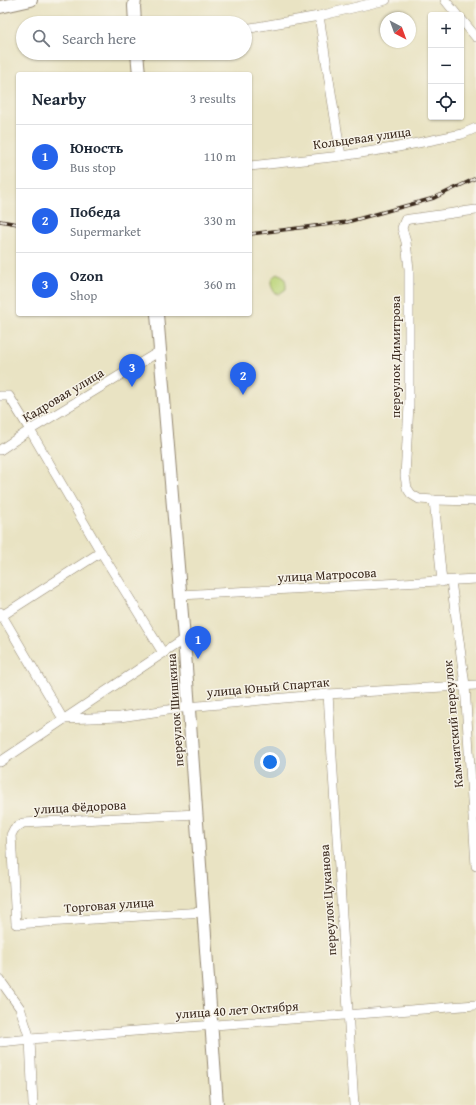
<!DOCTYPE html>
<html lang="en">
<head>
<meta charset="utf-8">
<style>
  :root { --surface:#fff; --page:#f6f6f7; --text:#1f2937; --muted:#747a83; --line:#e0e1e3; --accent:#2563eb }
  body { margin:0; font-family:"Gentium Book Plus",serif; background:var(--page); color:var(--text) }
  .controls { position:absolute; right:12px; top:12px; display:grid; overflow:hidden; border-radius:4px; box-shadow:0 1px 3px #0004 }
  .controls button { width:36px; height:36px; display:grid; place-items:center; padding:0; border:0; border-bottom:1px solid var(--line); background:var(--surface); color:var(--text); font:20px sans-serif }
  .compass { position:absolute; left:380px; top:12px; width:36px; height:36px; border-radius:50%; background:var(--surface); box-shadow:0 1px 3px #0004; rotate:139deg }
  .you { position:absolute; left:270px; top:762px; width:14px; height:14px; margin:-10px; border:3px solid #fff; border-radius:50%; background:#1a73e8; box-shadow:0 0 0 6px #1a73e833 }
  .badge { display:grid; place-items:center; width:26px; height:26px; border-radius:50%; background:var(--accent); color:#fff; font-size:13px; font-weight:700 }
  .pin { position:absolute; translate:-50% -33px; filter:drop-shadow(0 1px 2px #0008) }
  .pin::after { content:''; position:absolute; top:21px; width:14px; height:12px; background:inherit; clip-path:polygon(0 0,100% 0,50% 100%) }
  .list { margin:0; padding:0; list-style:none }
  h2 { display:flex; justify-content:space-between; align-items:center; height:52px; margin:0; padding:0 16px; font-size:17px }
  h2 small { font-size:13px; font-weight:400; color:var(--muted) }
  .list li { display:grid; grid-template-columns:26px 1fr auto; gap:12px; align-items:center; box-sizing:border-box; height:64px; padding:0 16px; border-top:1px solid var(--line) }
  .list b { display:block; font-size:15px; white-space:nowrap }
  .list p { margin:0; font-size:13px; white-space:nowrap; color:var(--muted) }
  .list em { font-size:13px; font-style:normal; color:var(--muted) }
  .icon { flex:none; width:22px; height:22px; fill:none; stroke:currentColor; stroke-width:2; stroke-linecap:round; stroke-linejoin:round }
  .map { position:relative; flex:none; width:476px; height:1105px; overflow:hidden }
  .search { position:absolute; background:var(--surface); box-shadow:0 1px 3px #0004; left:16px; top:16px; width:236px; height:44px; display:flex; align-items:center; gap:10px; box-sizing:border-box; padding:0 14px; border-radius:22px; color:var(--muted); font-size:15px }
  .panel { position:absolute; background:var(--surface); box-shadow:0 1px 3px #0004; left:16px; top:72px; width:236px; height:244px; border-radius:4px }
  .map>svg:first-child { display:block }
</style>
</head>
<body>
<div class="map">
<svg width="476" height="1105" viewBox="0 0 476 1105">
  <rect width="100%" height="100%" fill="#f7f3e8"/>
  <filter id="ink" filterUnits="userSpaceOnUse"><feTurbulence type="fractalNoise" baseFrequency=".025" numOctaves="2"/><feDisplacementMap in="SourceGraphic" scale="8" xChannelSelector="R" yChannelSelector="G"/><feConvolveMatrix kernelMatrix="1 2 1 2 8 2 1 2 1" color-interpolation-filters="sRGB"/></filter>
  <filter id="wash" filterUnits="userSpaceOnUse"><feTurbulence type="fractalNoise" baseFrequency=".012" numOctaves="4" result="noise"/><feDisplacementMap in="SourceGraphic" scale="16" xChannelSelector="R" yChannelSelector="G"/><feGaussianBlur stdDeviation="0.9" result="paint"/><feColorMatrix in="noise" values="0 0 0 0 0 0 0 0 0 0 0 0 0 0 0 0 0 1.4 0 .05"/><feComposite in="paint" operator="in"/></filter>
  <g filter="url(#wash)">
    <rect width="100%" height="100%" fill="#e9e3c3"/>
    <path fill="#bcd57a" stroke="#7c804c" d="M 278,274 C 286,275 286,282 286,289 L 279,294 L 276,294 C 270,287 268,277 278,274 Z"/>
  </g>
  <g filter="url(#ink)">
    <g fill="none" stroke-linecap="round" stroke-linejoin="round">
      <defs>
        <g id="minor">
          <path d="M 445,0 L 457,15"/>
          <path d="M 319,16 L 341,156"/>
          <path d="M 461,19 L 476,37"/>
          <path d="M 245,29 L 319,16 L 386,0"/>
          <path d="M 250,166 L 341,156 L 393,148 L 462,134 L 476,128"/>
          <path d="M 476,210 L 410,219 L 405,220 L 402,228 L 406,242 L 409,269 L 409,405 L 405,476 L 407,488 L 411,494 L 419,499 L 434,500 L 476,501"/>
          <path d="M 0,396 L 9,396 L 30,430 L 101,552 L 163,653"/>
          <path d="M 0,450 L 30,430 L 160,351"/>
          <path d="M 434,500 L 442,582"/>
          <path d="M 451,581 L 465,685 L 476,866"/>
          <path d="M 180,595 L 476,579"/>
          <path d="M 0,612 L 63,719 L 120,717 L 188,707 L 328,694 L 476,685"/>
          <path d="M 0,617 L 101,552"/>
          <path d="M 328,694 L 354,1105"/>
          <path d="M 0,762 L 184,639"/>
          <path d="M 197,814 L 23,823 L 14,829 L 11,835 L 16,924 L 203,912"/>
          <path d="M 0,980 L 20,1008 L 30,1039 L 33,1105"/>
          <path d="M 0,1042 L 30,1039 L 476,1005"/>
        </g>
        <g id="major">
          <path d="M 135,0 L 134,6 L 135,23"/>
          <path d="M 0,7 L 31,0"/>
          <path d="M 137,53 L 139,74"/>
          <path d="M 157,314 L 184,639 L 217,1105"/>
        </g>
      </defs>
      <use href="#minor" stroke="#928670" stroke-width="10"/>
      <use href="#major" stroke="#928670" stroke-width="14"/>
      <use href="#minor" stroke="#fff" stroke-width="9"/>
      <use href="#major" stroke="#fff" stroke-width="12"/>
      <defs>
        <g id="rail">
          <path d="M 0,221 L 18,224"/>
          <path d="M 250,234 L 347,222 L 434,198 L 476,178"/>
        </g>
      </defs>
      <use href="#rail" stroke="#3b2a1e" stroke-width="3.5"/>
      <use href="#rail" stroke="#f7f3e8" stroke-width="2" stroke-dasharray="6" stroke-linecap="butt"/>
    </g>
  </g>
  <g text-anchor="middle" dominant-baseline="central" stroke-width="3" stroke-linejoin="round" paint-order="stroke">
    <g font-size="13" fill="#3b2a1e" stroke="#f7f3e8">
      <text transform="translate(362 138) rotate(-8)">Кольцевая улица</text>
      <text transform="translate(395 357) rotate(-90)">переулок Димитрова</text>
      <text transform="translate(63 395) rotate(-31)">Кадровая улица</text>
      <text transform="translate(327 575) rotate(-3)">улица Матросова</text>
      <text transform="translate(268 687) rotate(-5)">улица Юный Спартак</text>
      <text transform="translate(175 710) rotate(-94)">переулок Шишкина</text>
      <text transform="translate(453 724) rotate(-95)">Камчатский переулок</text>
      <text transform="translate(80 807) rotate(-3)">улица Фёдорова</text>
      <text transform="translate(328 900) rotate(-94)">переулок Цуканова</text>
      <text transform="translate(109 905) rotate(-4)">Торговая улица</text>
      <text transform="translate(237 1010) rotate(-4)">улица 40 лет Октября</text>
    </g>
  </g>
</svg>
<div class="controls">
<button>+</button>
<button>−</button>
<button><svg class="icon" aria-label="locate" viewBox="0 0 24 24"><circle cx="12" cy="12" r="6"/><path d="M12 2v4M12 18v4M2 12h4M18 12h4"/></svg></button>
</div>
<svg class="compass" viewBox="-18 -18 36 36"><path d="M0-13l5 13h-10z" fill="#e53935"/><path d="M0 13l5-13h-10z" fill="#747a83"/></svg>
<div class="you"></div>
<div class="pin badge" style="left:198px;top:659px">1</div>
<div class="pin badge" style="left:243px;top:395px">2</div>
<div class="pin badge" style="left:132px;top:387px">3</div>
<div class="search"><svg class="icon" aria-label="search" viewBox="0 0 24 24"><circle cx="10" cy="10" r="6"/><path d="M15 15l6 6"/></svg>Search here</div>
<section class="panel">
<h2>Nearby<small>3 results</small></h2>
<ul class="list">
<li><span class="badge">1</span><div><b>Юность</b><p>Bus stop</p></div><em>110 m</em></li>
<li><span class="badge">2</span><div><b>Победа</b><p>Supermarket</p></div><em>330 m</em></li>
<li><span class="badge">3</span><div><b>Ozon</b><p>Shop</p></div><em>360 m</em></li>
</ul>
</section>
</div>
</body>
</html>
